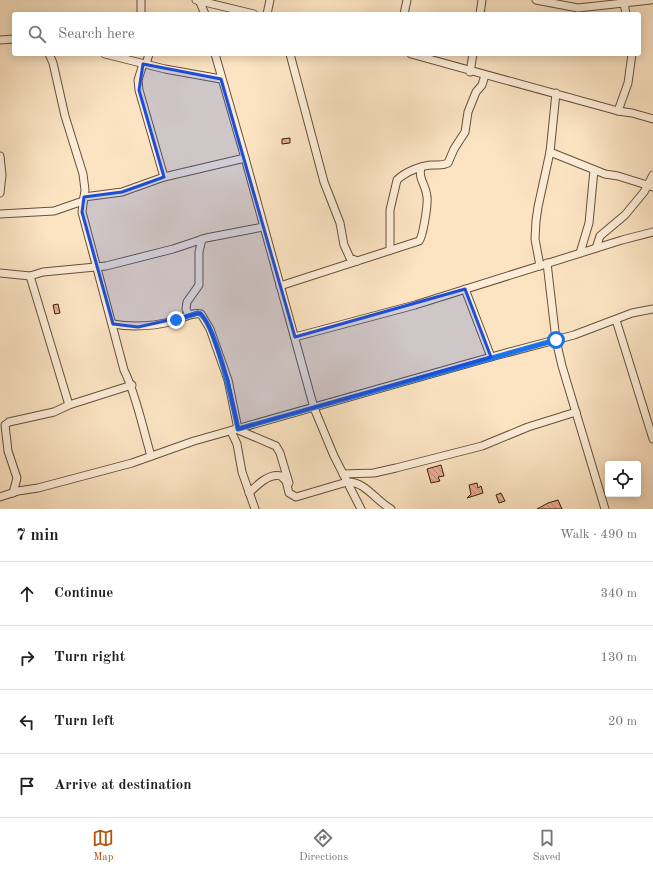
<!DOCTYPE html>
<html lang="en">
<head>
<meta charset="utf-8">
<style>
  :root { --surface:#fff; --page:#f2f2f2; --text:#202124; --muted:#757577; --line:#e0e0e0; --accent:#b45309 }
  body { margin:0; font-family:"Old Standard TT",serif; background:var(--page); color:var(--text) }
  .controls { position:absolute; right:12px; bottom:12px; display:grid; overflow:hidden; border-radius:4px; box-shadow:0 2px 10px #0003 }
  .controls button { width:36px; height:36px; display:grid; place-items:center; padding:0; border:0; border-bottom:1px solid var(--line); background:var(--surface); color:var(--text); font:20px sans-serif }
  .stop { position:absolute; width:12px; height:12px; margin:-9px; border:3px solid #1a73e8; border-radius:50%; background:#fff }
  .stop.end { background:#1a73e8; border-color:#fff; box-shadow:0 1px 4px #0008 }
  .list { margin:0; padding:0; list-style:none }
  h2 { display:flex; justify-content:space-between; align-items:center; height:52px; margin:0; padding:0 16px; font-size:17px }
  h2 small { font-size:13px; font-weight:400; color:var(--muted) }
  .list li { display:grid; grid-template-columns:26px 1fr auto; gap:12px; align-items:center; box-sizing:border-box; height:64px; padding:0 16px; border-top:1px solid var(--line) }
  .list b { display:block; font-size:15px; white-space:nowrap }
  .list em { font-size:13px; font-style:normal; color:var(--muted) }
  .icon { flex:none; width:22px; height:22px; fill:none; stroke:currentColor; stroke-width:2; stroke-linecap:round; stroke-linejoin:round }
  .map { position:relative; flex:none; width:653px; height:509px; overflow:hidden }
  .search { position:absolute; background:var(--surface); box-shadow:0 2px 10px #0003; left:12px; right:12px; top:12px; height:44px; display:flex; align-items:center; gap:10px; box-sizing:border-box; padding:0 14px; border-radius:4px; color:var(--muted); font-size:15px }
  .sheet { height:308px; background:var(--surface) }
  nav { display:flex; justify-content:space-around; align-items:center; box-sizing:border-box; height:56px; border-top:1px solid var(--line); background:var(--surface); font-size:11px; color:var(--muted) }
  nav a { display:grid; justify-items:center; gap:2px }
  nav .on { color:var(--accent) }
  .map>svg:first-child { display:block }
</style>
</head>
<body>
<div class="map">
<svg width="653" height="509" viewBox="0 0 653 509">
  <defs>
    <pattern id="building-back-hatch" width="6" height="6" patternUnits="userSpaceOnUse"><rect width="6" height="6" fill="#eeac93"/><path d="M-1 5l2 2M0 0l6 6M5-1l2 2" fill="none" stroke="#c18c76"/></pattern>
  </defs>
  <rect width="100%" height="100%" fill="#fce4c3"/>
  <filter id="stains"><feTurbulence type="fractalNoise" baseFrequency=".005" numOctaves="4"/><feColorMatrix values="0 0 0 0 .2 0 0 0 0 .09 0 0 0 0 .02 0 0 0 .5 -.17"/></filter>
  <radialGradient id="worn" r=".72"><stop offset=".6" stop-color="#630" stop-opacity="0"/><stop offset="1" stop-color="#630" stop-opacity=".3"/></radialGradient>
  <g fill="url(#building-back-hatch)" stroke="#33200d">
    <path d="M 290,138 L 290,143 L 282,144 L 282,139 Z"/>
    <path d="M 58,304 L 60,313 L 55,314 L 53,305 Z"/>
    <path d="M 441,465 L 444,476 L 438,477 L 440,481 L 431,483 L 427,469 Z"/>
    <path d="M 477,483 L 478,488 L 481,486 L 483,493 L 467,498 L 471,494 L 469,485 Z"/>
    <path d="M 501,493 L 505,501 L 499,503 L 496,495 Z"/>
    <path d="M 558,500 L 562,509 L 537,509 L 548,503 Z"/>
  </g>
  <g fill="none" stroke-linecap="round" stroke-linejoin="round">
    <defs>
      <g id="minor">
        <path d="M 196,0 L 254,14"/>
        <path d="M 199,0 L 205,14"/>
        <path d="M 536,0 L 578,8 L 651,0"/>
        <path d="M 624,3 L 626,14"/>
        <path d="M 141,14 L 141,0"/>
        <path d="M 267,14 L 270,0"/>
        <path d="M 404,14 L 407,0"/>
        <path d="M 480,14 L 482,0"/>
        <path d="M 0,40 L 14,39"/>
        <path d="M 49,54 L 53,63 L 65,116 L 83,174 L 85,190 L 82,212 L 86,227 L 124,370 C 136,394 143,429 151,456"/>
        <path d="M 105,54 L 165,69 L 221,79"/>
        <path d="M 215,54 L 245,158 L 314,408 L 334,456 L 361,509"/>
        <path d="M 290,54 L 324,182 L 340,223 L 344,245 L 350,258 L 357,261"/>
        <path d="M 411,54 L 618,111 L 632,113 L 653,119"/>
        <path d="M 143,64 L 138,80 L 139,90 L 164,177"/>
        <path d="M 146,64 L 149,54"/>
        <path d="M 470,72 L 473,54"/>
        <path d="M 618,111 L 628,83 L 632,54"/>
        <path d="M 550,152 L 605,174 L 618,176 L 653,187"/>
        <path d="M 0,156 L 2,175 L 0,193"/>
        <path d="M 84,197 L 122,192 L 164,177 L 245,158"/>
        <path d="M 0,214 L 54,211 L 83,201"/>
        <path d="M 596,248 L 600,236 L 625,215 L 644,192 L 653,175"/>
        <path d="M 390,250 L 390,210 L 397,180 C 405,172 422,165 433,165 C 439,165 442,166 448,163 L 454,149 L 465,132 L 468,112 L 476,92 L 482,85 L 485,75"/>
        <path d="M 580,253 L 589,223 L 594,170"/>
        <path d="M 547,263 L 556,340 L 562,366 L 605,509"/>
        <path d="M 540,266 L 535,239 L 536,221 L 538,207 L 550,152 L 556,93"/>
        <path d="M 0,273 L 30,276 L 43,272 L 106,266 L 173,249 L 206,238 L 263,227"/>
        <path d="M 30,276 L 69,405"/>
        <path d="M 280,286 L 419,241 C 423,237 428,204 427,197 C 426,184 418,180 421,167"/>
        <path d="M 465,289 L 491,357"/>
        <path d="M 189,315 L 186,309 L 187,302 L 199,285 L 199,252 L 202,239"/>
        <path d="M 616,320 L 653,439"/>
        <path d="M 113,324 C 134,328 154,326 174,321 C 183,318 192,312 201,314 L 210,329 L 228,380 L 238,429"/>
        <path d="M 295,337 L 415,305 L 622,240 L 653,232"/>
        <path d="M 236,429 L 276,446 L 280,453 L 289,483"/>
        <path d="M 231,431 L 237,444 L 242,472 L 255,509"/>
        <path d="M 343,474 L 374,473 L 396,468 L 482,446 L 528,427 L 576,412"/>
        <path d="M 13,493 L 17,478 L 8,451 L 5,425 L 9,422 L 54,412 L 69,405 L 132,385"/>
        <path d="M 249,493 C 257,485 269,473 281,476 L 286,481 L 289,493 L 296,497 L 347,482 C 365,481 376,501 391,509"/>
        <path d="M 0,497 L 18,491 L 38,488 L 132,463 L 194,441 L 491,357 L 574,335 L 632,313 L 653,309"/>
      </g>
    </defs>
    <use href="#minor" stroke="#65513a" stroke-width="9"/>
    <use href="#minor" stroke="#fdedd8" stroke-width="7"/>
  </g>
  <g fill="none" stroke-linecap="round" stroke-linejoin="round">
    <path stroke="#1a73e8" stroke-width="5" d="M 176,320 L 198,313 C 215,319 234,410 238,429 L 556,340"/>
  </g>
  <path fill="#1d4ed8" fill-opacity="0.2" stroke="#1d4ed8" stroke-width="3" stroke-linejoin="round" d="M 143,64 L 221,79 L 295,337 L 465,289 L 491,357 L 238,429 L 228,380 L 210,329 L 201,313 L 138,327 L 113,324 L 82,212 L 84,197 L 122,192 L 164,177 L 139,90 Z"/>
  <rect width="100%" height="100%" filter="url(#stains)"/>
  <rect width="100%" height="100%" fill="url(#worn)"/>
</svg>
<div class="controls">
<button><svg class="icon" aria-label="locate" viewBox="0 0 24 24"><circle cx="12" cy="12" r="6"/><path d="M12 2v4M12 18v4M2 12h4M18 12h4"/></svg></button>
</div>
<div class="stop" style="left:556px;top:340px"></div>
<div class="stop end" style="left:176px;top:320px"></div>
<div class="search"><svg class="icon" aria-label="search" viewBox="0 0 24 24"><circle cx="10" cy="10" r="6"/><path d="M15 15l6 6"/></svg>Search here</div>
</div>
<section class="sheet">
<h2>7 min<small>Walk · 490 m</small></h2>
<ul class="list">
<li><svg class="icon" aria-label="ahead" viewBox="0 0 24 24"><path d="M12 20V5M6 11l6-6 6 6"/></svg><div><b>Continue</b></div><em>340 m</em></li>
<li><svg class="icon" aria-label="right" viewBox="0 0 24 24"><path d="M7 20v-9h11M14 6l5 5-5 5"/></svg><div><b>Turn right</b></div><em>130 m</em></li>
<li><svg class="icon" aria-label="left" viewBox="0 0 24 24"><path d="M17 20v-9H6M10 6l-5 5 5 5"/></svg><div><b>Turn left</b></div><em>20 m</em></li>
<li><svg class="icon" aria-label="arrive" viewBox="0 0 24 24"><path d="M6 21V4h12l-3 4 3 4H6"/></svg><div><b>Arrive at destination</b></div></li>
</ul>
</section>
<nav>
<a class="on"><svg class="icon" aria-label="map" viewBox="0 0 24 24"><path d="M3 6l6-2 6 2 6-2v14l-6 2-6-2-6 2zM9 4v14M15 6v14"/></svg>Map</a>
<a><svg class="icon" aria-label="directions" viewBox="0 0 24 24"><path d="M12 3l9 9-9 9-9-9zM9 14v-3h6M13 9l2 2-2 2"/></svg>Directions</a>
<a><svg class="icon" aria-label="saved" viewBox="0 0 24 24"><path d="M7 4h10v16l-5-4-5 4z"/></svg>Saved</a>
</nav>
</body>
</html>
